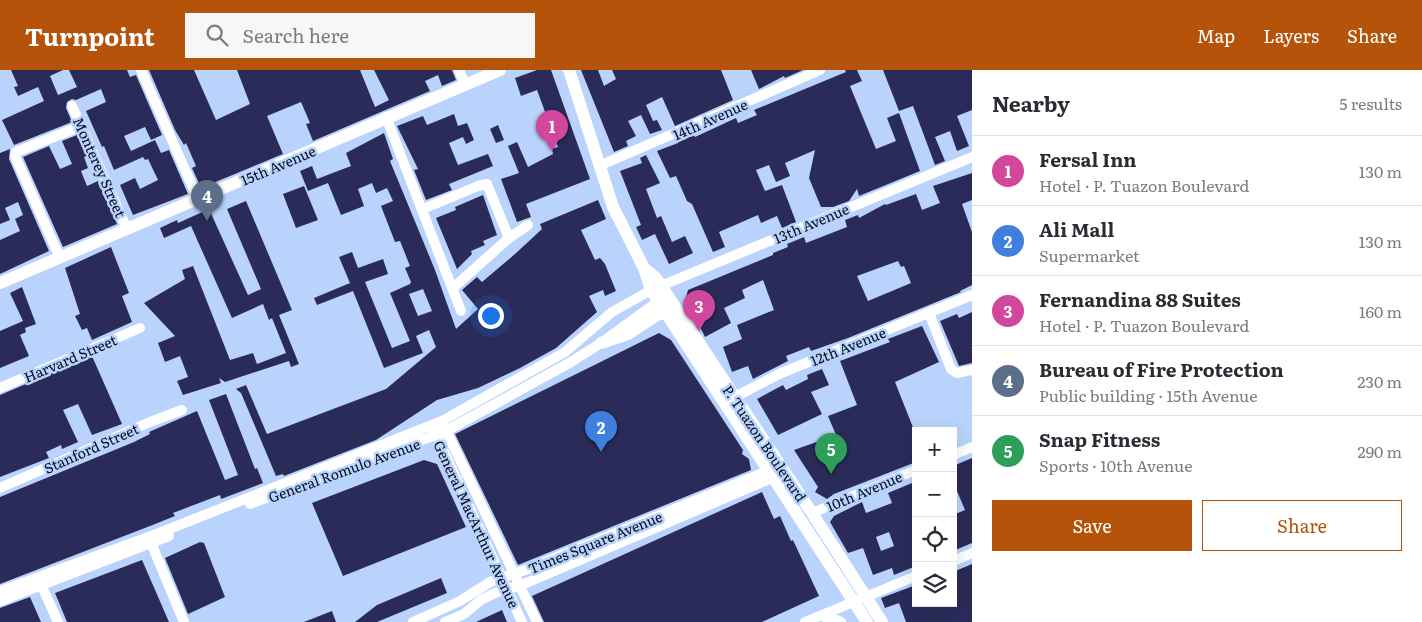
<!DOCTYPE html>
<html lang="en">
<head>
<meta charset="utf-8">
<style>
  :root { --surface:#fff; --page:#f7f7f7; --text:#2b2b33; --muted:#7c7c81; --line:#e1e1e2; --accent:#b45309 }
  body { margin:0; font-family:Literata,serif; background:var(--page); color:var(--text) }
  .controls { position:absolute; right:15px; bottom:15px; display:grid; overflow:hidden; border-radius:0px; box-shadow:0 5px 20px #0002 }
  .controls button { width:45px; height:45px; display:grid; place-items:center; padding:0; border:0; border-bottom:1px solid var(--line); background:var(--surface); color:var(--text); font:25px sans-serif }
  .you { position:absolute; left:490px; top:245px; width:18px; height:18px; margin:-12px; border:4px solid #fff; border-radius:50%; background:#1a73e8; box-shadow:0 0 0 8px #1a73e833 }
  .badge { display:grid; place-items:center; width:32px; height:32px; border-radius:50%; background:var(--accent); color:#fff; font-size:16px; font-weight:700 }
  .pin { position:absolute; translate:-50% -41px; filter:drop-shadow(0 1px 2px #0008) }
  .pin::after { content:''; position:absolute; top:26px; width:18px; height:15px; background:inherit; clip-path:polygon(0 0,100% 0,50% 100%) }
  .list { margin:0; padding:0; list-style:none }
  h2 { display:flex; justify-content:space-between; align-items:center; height:65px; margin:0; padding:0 20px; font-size:21px }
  h2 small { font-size:16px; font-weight:400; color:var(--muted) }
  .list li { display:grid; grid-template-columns:32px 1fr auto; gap:15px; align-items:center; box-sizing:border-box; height:70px; padding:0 20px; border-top:1px solid var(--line) }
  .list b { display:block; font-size:19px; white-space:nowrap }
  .list p { margin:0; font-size:16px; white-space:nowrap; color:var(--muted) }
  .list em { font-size:16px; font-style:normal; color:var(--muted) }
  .actions { display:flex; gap:10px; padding:15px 20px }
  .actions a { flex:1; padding:11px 0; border:1px solid var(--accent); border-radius:0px; text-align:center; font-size:18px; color:var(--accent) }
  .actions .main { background:var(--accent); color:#fff }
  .icon { flex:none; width:28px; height:28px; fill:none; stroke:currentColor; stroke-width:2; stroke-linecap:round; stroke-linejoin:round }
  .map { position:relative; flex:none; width:972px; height:552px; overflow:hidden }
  header { display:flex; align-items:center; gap:30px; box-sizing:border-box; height:70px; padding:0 25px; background:var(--accent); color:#fff }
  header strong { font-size:24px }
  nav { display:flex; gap:28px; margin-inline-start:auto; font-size:18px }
  .search { width:350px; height:45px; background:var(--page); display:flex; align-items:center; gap:12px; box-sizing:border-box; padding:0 18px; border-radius:0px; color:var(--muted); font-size:19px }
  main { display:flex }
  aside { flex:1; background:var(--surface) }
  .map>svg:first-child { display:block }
</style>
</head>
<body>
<header>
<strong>Turnpoint</strong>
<div class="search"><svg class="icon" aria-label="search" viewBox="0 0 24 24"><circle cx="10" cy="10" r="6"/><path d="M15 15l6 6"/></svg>Search here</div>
<nav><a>Map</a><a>Layers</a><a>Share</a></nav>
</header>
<main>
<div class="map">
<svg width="972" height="552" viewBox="0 0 972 552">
  <rect width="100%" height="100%" fill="#b9d3fc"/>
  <g fill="#2a2b59" fill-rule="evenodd">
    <path d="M 11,0 L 63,0 L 50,6 L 58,25 L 77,17 L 69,0 L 127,0 L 130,7 L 136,5 L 162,65 L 151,70 L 145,57 L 124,66 L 131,81 L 155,70 L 161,83 L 169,80 L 188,124 L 133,145 L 120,115 L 135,108 L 140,119 L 158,110 L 148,89 L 145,90 L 143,87 L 114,100 L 104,76 L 102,77 L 86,41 L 106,32 L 101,19 L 76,30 L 72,29 L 67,32 L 66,38 L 72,52 L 14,75 L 2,50 L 44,31 L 38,17 L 18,26 L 14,17 L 18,16 Z"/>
    <path d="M 149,0 L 194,0 L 216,50 L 250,34 L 237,0 L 360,0 L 375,37 L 389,30 L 374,0 L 452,0 L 456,10 L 442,16 L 438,5 L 425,11 L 430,21 L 313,71 L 306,54 L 310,53 L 301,32 L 267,46 L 283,84 L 201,118 L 192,98 L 196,96 L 186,73 L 184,75 L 175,60 Z"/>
    <path d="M 537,0 L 551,0 L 590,109 L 526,134 L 531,147 L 517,152 L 501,109 L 519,103 L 508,76 L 517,72 L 528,97 L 553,84 L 552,79 L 558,77 L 537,20 L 521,26 L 515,8 Z"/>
    <path d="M 581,0 L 598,0 L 604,16 L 616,9 L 612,0 L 721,0 L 733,30 L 675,56 L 662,27 L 646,35 L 653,51 L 657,50 L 662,60 L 650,64 L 641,45 L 628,51 L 636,66 L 626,71 L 628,76 L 614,82 Z"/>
    <path d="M 751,0 L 803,0 L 785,8 L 784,6 L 759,19 Z"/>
    <path d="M 845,0 L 857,0 L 862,11 L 850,16 L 876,79 L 896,71 L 887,48 L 899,43 L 920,101 L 859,126 L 857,119 L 849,131 L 833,137 L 821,137 L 809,108 L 815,80 L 785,93 L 790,106 L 776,112 L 769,95 L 756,100 L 765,121 L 782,115 L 796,152 L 782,158 L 777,146 L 761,153 L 758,145 L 719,162 L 725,177 L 713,182 L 692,134 L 687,131 L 676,106 L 670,108 L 657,81 L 678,73 L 677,71 L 693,64 L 695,67 L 736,48 L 738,53 L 757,45 L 754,40 L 846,2 Z"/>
    <path d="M 883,0 L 972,0 L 972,40 L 957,46 L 969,76 L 957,81 L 950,61 L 935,67 L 945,91 L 935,95 L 913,36 L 899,41 Z"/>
    <path d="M 454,44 L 458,56 L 467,53 L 474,70 L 466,74 L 463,67 L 449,73 L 458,95 L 488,84 L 493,96 L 449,114 L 452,120 L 426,130 L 414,100 L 418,99 L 397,56 L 423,46 L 427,55 Z"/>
    <path d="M 498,55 L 504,70 L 496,73 L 490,59 Z"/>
    <path d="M 384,63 L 393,89 L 390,91 L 435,200 L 456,259 L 478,239 L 462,220 L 477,207 L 482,212 L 515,184 L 542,159 L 540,154 L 598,130 L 606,149 L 581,160 L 595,190 L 600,188 L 605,194 L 616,221 L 605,226 L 603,220 L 589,226 L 597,242 L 556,278 L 520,298 L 478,318 L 437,330 L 376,370 L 284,406 L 283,404 L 276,406 L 241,323 L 236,319 L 246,315 L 267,364 L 386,319 L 436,277 L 429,260 L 416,266 L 423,283 L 384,298 L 353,221 L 317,235 L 314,228 L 350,213 L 339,187 L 352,182 L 358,198 L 383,189 L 388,204 L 365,212 L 392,278 L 410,271 L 390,223 L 410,214 L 411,212 L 405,198 L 410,196 L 400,171 L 395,172 L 381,136 L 393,131 L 387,118 L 376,123 L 372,113 L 358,119 L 364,136 L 341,145 L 328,113 L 308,121 L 300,101 L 312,96 L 317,109 L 351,96 L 346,83 ZM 423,219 L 432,241 L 418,246 L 409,224 Z"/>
    <path d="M 77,65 L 87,86 L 84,87 L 88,98 L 81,101 L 87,116 L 98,111 L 117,154 L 63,177 L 23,87 L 49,76 L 60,99 L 72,94 L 62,71 Z"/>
    <path d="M 10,79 L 9,89 L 49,181 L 0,204 L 0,170 L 20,161 L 15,149 L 23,145 L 18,132 L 5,138 L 10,150 L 0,154 L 0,83 Z"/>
    <path d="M 646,85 L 660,113 L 646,119 L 657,148 L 661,146 L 672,172 L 685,166 L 693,183 L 669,194 L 655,164 L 642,170 L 636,157 L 641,155 L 620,101 L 642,93 L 640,88 Z"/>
    <path d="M 972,103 L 972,130 L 962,134 L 972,162 L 972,215 L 960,221 L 961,222 L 848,268 L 811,281 L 809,277 L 786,286 L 788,291 L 753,309 L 748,296 L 732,302 L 723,277 L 742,269 L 737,255 L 774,240 L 763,210 L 742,220 L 745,228 L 724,238 L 731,253 L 705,267 L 686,228 L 688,220 L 773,185 L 773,183 L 788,177 L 787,174 L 804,167 L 806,173 L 847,157 L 845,150 L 858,145 L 859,148 L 885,134 L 886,135 L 916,124 L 922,140 L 940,133 L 933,116 ZM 898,191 L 901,197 L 904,196 L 911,213 L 868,231 L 857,206 Z"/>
    <path d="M 304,116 L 318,150 L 296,158 L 283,124 Z"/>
    <path d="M 483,125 L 497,165 L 483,171 L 485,175 L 471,181 L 472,184 L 457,199 L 436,148 L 456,140 L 455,137 Z"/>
    <path d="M 246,131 L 292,240 L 279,245 L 299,294 L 291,297 L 289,291 L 225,312 L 219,308 L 221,313 L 183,325 L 177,311 L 188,307 L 180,286 L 165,292 L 158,273 L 175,266 L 144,233 L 185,209 L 182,200 L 193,196 L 230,290 L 253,283 L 257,294 L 286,283 L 272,248 L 269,250 L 263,234 L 232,248 L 191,156 L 164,168 L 160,158 L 177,150 L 178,153 L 209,139 L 248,225 L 261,219 L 227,139 Z"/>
    <path d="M 111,177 L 129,223 L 122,226 L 132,252 L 92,270 L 87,258 L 82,260 L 75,246 L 80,244 L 65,198 Z"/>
    <path d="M 22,217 L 36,254 L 25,258 L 26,262 L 20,265 L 29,286 L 0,298 L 0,261 L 23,251 L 10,223 Z"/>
    <path d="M 972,242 L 972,293 L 959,296 L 940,251 L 957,244 L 959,248 Z"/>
    <path d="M 922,256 L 939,292 L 895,312 L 916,365 L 916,392 L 834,424 L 827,429 L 815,422 L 818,417 L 794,380 L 836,365 L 828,346 L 857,335 L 840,291 L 890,272 L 888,269 Z"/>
    <path d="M 659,263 L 671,270 L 743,380 L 742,384 L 749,389 L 751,400 L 518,495 L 455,364 Z"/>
    <path d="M 92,286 L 122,354 L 92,365 L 78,334 L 63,340 L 78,372 L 62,379 L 61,375 L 46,382 L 49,388 L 0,407 L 0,325 Z"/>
    <path d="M 822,299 L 829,315 L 811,322 L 822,344 L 778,365 L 757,329 L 783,315 L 786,320 L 808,309 L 807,305 Z"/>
    <path d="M 226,324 L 255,399 L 257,398 L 263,413 L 221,429 L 220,425 L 173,443 L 175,446 L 150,456 L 0,514 L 0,427 L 134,372 L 150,364 L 149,362 L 197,341 L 225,410 L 238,405 L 209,330 Z"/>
    <path d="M 972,388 L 972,473 L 953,481 L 953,445 L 965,440 L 957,421 L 953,423 L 953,396 Z"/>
    <path d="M 424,390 L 437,394 L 466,457 L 343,506 L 312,433 Z"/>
    <path d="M 912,413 L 916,422 L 916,496 L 894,505 L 892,498 L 873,505 L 863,478 L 848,483 L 830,452 L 834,446 L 862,432 L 866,443 L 892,433 L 888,423 ZM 889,462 L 894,476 L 881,481 L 876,467 Z"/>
    <path d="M 762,422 L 774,449 L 780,446 L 791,471 L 793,470 L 819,526 L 762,552 L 544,552 L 532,526 Z"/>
    <path d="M 200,472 L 204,473 L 225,527 L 188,544 L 165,488 Z"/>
    <path d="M 142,490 L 169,552 L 67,552 L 55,523 Z"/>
    <path d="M 972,494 L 972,552 L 906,552 L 899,533 L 885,538 L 881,528 L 916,515 L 916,533 L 953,533 L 953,502 Z"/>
    <path d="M 441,508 L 447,523 L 377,552 L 355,552 L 377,535 Z"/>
    <path d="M 30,527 L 41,552 L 0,552 L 0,538 Z"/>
    <path d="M 502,540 L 507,552 L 476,552 Z"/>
    <path d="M 332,541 L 336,552 L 304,552 Z"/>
  </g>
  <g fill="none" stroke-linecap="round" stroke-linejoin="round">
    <g stroke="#fff" stroke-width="10">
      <path d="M 141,0 L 198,129"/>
      <path d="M 459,0 L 465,14"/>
      <path d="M 72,36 L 127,159"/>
      <path d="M 386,47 L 461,241"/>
      <path d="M 599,96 L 820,0"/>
      <path d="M 423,139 L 478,116 L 487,114 L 509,168"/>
      <path d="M 60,188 L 15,86 L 16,82 L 81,56"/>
      <path d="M 453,218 L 509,168 L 528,155"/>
      <path d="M 929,243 L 951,299 L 957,303 L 972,300"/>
      <path d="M 0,318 L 140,258"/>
      <path d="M 729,330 L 779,304 L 972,225"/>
      <path d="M 444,356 L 537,552"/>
      <path d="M 434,360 L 522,552"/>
      <path d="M 953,385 L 972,377"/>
      <path d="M 0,418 L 150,352 L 182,340"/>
      <path d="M 250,434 L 446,361 L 571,292 L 601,273 L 664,227"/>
      <path d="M 812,443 L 916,400"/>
      <path d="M 149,468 L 184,552"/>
      <path d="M 953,491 L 972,483"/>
      <path d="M 40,512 L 58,552"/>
      <path d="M 0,521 L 154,465 L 442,351 L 565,282 L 612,242 L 651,220 L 972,87"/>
      <path d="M 0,531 L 169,466"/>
      <path d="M 413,552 L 460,531 L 490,512 L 525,500 L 775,398"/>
      <path d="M 445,552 L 464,544 L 481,530 L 495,523 L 524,514 L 779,405"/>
      <path d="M 805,552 L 916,506"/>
      <path d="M 827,552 L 837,550 L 841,552"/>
    </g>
    <g stroke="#fff" stroke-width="12">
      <path d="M 569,0 L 613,137 L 644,198 L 651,220 L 867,552"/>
      <path d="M 645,199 L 656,208 L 812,443 L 882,552"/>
      <path d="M 0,213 L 500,0"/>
      <path d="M 601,273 L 628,264 L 657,245 L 667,242"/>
    </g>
  </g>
  <g text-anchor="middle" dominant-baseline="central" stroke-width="5" stroke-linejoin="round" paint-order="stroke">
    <g font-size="14" fill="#040d1f" stroke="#b9d3fc">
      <text transform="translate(710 49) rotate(-24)">14th Avenue</text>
      <text transform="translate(278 95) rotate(-23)">15th Avenue</text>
      <text transform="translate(100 97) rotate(66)">Monterey Street</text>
      <text transform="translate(811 153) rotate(-23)">13th Avenue</text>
      <text transform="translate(848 276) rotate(-22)">12th Avenue</text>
      <text transform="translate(70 288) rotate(-23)">Harvard Street</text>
      <text transform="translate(765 373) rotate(56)">P. Tuazon Boulevard</text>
      <text transform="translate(91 378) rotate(-24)">Stanford Street</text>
      <text transform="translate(344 400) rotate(-20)">General Romulo Avenue</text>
      <text transform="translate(864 421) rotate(-23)">10th Avenue</text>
      <text transform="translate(477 454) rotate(65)">General MacArthur Avenue</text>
      <text transform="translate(595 472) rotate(-22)">Times Square Avenue</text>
    </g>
  </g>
</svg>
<div class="controls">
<button>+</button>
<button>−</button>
<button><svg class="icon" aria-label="locate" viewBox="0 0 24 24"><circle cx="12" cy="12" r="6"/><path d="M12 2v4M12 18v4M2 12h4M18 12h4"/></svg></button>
<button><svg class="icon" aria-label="layers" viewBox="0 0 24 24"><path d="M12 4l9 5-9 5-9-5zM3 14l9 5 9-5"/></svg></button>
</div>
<div class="you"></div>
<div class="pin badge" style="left:552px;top:81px;background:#d1479c">1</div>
<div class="pin badge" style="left:601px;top:382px;background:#3f7fe0">2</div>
<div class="pin badge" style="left:699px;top:261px;background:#d1479c">3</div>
<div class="pin badge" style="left:207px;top:151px;background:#5c6f8a">4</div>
<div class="pin badge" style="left:831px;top:404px;background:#2e9e5b">5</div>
</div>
<aside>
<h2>Nearby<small>5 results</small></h2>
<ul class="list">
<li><span class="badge" style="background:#d1479c">1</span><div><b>Fersal Inn</b><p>Hotel · P. Tuazon Boulevard</p></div><em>130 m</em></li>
<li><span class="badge" style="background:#3f7fe0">2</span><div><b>Ali Mall</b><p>Supermarket</p></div><em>130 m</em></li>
<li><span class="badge" style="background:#d1479c">3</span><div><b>Fernandina 88 Suites</b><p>Hotel · P. Tuazon Boulevard</p></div><em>160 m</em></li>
<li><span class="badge" style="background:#5c6f8a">4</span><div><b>Bureau of Fire Protection</b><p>Public building · 15th Avenue</p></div><em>230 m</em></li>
<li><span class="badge" style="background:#2e9e5b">5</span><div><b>Snap Fitness</b><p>Sports · 10th Avenue</p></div><em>290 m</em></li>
</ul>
<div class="actions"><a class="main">Save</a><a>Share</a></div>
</aside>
</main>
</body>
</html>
